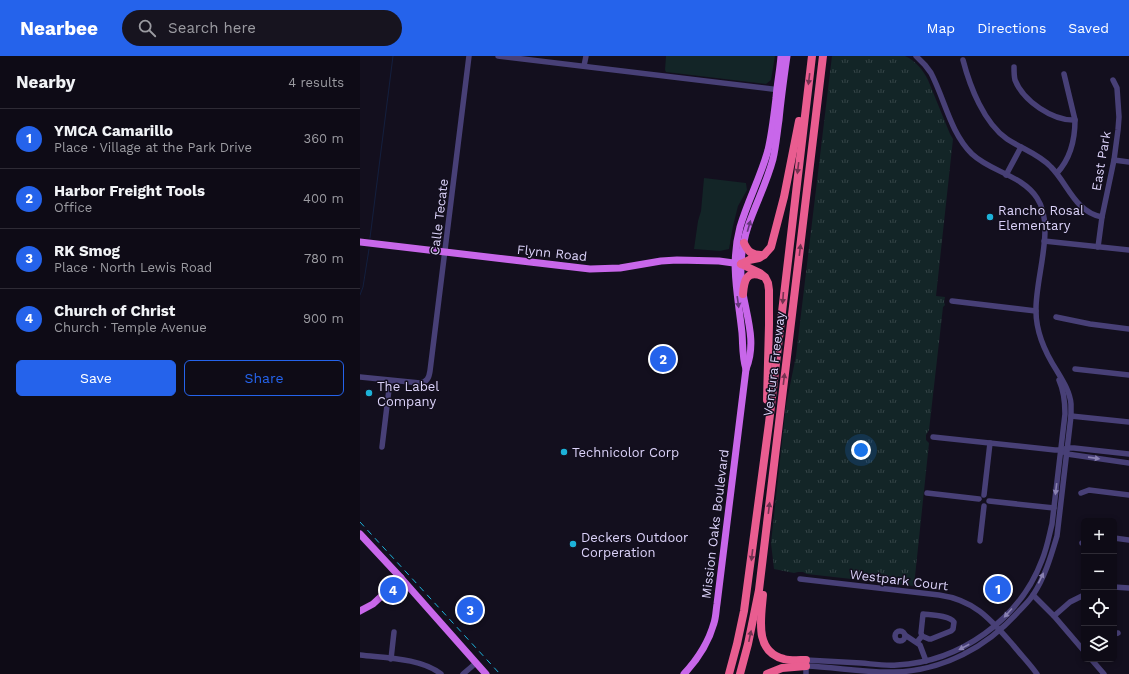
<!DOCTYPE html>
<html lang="en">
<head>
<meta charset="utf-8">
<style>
  :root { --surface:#0e0b16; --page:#17141f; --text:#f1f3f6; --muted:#9b9ba1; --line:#2e2b35; --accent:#2563eb }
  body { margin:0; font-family:"Work Sans",sans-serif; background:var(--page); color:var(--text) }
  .controls { position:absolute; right:12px; bottom:12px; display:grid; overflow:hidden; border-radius:6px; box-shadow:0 2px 6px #0003 }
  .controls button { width:36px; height:36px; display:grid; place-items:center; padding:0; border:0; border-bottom:1px solid var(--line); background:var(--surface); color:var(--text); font:20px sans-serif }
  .you { position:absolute; left:501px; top:394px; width:14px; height:14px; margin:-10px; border:3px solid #fff; border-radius:50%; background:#1a73e8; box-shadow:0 0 0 6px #1a73e833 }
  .badge { display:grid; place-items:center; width:26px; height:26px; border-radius:50%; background:var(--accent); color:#fff; font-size:13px; font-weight:700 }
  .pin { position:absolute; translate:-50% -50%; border:2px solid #fff; box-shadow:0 1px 4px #0006 }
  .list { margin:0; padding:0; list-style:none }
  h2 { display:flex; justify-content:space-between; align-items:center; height:52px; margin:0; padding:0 16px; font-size:17px }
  h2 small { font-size:13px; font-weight:400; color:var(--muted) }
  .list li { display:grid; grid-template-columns:26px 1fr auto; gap:12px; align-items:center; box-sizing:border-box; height:60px; padding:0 16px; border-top:1px solid var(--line) }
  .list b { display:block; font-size:15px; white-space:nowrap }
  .list p { margin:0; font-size:13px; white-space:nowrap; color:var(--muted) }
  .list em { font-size:13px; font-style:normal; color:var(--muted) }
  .actions { display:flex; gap:8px; padding:12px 16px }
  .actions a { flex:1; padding:9px 0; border:1px solid var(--accent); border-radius:6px; text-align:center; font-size:14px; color:var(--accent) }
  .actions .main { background:var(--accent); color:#fff }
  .icon { flex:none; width:22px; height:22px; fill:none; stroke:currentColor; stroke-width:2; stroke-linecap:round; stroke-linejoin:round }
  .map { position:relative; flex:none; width:769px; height:618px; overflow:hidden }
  header { display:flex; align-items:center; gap:24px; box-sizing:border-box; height:56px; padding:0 20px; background:var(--accent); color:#fff }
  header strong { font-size:19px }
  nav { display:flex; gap:22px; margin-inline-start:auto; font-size:14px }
  .search { width:280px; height:36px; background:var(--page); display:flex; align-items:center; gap:10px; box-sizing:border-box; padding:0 14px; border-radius:22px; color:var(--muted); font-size:15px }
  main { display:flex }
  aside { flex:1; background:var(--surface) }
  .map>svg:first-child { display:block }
</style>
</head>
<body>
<header>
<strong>Nearbee</strong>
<div class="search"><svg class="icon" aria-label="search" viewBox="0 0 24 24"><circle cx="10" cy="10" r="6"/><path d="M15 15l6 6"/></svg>Search here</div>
<nav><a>Map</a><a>Directions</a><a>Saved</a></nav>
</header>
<main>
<aside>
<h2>Nearby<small>4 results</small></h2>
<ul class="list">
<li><span class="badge">1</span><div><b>YMCA Camarillo</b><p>Place · Village at the Park Drive</p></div><em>360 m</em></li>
<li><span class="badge">2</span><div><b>Harbor Freight Tools</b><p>Office</p></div><em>400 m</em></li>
<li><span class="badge">3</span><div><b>RK Smog</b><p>Place · North Lewis Road</p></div><em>780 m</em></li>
<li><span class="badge">4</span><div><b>Church of Christ</b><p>Church · Temple Avenue</p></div><em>900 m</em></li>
</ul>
<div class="actions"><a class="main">Save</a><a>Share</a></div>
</aside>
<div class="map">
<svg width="769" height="618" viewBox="0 0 769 618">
  <defs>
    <pattern id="park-tufts" width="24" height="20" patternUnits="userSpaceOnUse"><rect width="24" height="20" fill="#132527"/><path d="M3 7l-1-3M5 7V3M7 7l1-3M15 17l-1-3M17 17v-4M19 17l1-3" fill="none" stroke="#354447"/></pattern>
  </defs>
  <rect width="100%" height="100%" fill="#130f1e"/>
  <g fill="#132527">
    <path d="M 306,0 L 415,0 L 411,24 L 406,28 L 306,16 L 305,14 Z"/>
    <path d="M 344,122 L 386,127 L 387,134 L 378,150 L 373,170 L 369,193 L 360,195 L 334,193 L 338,165 L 341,155 Z"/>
  </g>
  <path fill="url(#park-tufts)" d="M 472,0 L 545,0 C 556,5 563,14 568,24 L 590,78 L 593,83 L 576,240 L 585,241 L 584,246 L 585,249 L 583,251 L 569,374 L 566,379 L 566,384 L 569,387 L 554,530 L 447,518 L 443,516 L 438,516 L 434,517 L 414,513 L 411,487 L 426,349 L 436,300 Z"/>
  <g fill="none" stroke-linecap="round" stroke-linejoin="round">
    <g stroke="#131f3e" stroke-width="1">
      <path d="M 10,182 L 33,0"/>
      <path d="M 0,239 L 3,231 L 9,193"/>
    </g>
    <g stroke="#484077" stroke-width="5.5">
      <path d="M 138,0 L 420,34"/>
      <path d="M 603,4 C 610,31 624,67 647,83 C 662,93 679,98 691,111 C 708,128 715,156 742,161"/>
      <path d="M 224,10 L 226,0"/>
      <path d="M 654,11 C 654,16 654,20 655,24 C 663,45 693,65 715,64"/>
      <path d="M 754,104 L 769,106"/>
      <path d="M 697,117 C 711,102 715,84 715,64 L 704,18"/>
      <path d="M 646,119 L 661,91"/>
      <path d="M 684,185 L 769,194"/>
      <path d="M 738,191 L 742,161 L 754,104 L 758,74 L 759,61 L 757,32 L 753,24"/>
      <path d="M 592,245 L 676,255"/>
      <path d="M 696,261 L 730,268 L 769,273"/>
      <path d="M 715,313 L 769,319"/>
      <path d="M 0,321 L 60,327 C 67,326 69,322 70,315 L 109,0"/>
      <path d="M 711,360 L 769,366"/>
      <path d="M 573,381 L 695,394 L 701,394 L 707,398 L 769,407"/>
      <path d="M 22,391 L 30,325"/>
      <path d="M 705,393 L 707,392 L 714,392 L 769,398"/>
      <path d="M 567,437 L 619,443"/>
      <path d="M 721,437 L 729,434 L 769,439"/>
      <path d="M 624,439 L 630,387"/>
      <path d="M 629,445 L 694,452"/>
      <path d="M 754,482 L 769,484"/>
      <path d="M 620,485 L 624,450"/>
      <path d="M 722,487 L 724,486"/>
      <path d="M 440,523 L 579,539 C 615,544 631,564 653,589 C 661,599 670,608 677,618"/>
      <path d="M 754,531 L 769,532"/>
      <path d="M 673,539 L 694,560 L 724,595"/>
      <path d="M 694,560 L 710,546 L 724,539"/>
      <circle cx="540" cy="580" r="5"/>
      <path d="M 754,578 L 758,577"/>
      <path d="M 545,579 L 560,589 L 566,605"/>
      <path d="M 557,586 L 562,580 L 561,577 L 563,558 C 571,559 589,559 594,566 L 593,573 L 591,575 L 571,583 L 569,583 L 562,580"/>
      <path d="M 0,599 C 25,602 61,602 81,618"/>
      <path d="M 31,603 L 34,576"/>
      <path d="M 731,603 L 744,618"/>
      <path d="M 446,610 C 475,611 505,617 534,616 C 583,615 627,591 659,555 C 664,550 669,545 673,539 C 685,521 691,500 697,480 L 711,360 C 711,356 711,352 711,348 C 710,336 703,325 697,315 C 686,298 676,276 676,255 C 675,222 696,170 677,142 C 662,119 631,116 612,98 C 590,76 585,44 571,17 L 565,9 L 556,0"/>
      <path d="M 103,618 L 116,607"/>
      <path d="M 446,618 L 446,604 C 464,605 482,606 501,607 C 513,608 525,610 537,609 C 600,606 660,563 682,504 C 687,492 689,480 692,468 L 705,358 C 705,346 704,335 699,324"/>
    </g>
    <g stroke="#c867ea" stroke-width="7">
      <path d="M 0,186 L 230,213 L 260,212 L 301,205 L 317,204 L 359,205 L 381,208"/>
      <path d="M 386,313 C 382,300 383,290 382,277 C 378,239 370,209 380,171 C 388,144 401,120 408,94 C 412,77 414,59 416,42 C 417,28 420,14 421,0"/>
      <path d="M 0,478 L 41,522 L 126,618"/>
      <path d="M 0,555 L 13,548 L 41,522"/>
      <path d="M 324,618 C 337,604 349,585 354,567 C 356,561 356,554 357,548 L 386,313 C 399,282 382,251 381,220 C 380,199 385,176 393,157 C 400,139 408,122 413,103 C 416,90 417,77 419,64 C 421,42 424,21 427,0"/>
    </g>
    <g stroke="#e95d90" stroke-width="8">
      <path d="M 384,187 C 388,196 392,199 401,199"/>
      <path d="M 381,208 L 400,217 L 405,221 L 408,227 L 409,234 L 409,269 L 407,344"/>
      <path d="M 381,208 L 389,204 L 399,202 L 404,199 L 411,191 L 424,141 L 439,65"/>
      <path d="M 383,238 C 384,225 386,214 402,220"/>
      <path d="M 403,539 C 401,562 394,596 424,603 C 431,605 439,604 446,604"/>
      <path d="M 369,618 L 377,588 L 384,555 L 409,367 L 452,0"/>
      <path d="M 380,618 L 388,588 L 399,534 L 463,0"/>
      <path d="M 407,618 L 422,612 L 446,610"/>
    </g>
    <path stroke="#1db2d9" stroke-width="1" stroke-dasharray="6 5" stroke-linecap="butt" d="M 0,466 L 140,618"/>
  </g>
  <defs><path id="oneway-solid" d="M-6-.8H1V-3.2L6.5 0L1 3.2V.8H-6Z"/></defs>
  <g fill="#733251">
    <use href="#oneway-solid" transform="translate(449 23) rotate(97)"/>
    <use href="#oneway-solid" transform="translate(438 112) rotate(97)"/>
    <use href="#oneway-solid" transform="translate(440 194) rotate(-83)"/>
    <use href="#oneway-solid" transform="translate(423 242) rotate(94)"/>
    <use href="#oneway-solid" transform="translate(424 323) rotate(-83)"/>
    <use href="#oneway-solid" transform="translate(409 452) rotate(-83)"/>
    <use href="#oneway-solid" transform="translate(392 499) rotate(97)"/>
    <use href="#oneway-solid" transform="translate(390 580) rotate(-78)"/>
  </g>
  <g fill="#64377a">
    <use href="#oneway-solid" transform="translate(389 170) rotate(-74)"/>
    <use href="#oneway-solid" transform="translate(378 246) rotate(82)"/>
  </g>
  <g fill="#8a82b2">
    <use href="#oneway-solid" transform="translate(734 402) rotate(8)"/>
    <use href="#oneway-solid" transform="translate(696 433) rotate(97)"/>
    <use href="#oneway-solid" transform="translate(681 522) rotate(-64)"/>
    <use href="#oneway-solid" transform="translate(648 557) rotate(132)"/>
    <use href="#oneway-solid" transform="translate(604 591) rotate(152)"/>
  </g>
  <g fill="#1db2d9" stroke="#130f1e" stroke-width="1.5">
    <circle cx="630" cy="161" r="4"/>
    <circle cx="9" cy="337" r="4"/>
    <circle cx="204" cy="396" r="4"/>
    <circle cx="213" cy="488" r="4"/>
  </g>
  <g text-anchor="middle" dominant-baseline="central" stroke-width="3" stroke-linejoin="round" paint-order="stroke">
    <g font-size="13" fill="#dbd2f9" stroke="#130f1e">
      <text transform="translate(741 105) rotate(-80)">East Park</text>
      <text transform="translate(79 161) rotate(-83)">Calle Tecate</text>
      <text transform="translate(192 197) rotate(6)">Flynn Road</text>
      <text transform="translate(414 308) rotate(-83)">Ventura Freeway</text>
      <text transform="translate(355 468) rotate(-83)">Mission Oaks Boulevard</text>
      <text transform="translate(539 524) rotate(7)">Westpark Court</text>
    </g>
    <g font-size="13" fill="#dbd2f9" stroke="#130f1e" text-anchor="start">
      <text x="638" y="154">Rancho Rosal<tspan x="638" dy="15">Elementary</tspan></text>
      <text x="17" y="330">The Label<tspan x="17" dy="15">Company</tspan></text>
      <text x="212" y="396">Technicolor Corp</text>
      <text x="221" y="481">Deckers Outdoor<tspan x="221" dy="15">Corperation</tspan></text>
    </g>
  </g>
</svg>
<div class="controls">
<button>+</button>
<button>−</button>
<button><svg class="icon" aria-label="locate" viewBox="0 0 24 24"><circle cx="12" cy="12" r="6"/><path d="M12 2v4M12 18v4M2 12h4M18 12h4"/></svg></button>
<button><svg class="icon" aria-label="layers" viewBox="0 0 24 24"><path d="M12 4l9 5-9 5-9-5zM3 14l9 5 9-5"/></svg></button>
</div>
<div class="you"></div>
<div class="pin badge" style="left:638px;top:533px">1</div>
<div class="pin badge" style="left:303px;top:303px">2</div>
<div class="pin badge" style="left:110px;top:554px">3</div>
<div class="pin badge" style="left:33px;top:534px">4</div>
</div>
</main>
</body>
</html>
